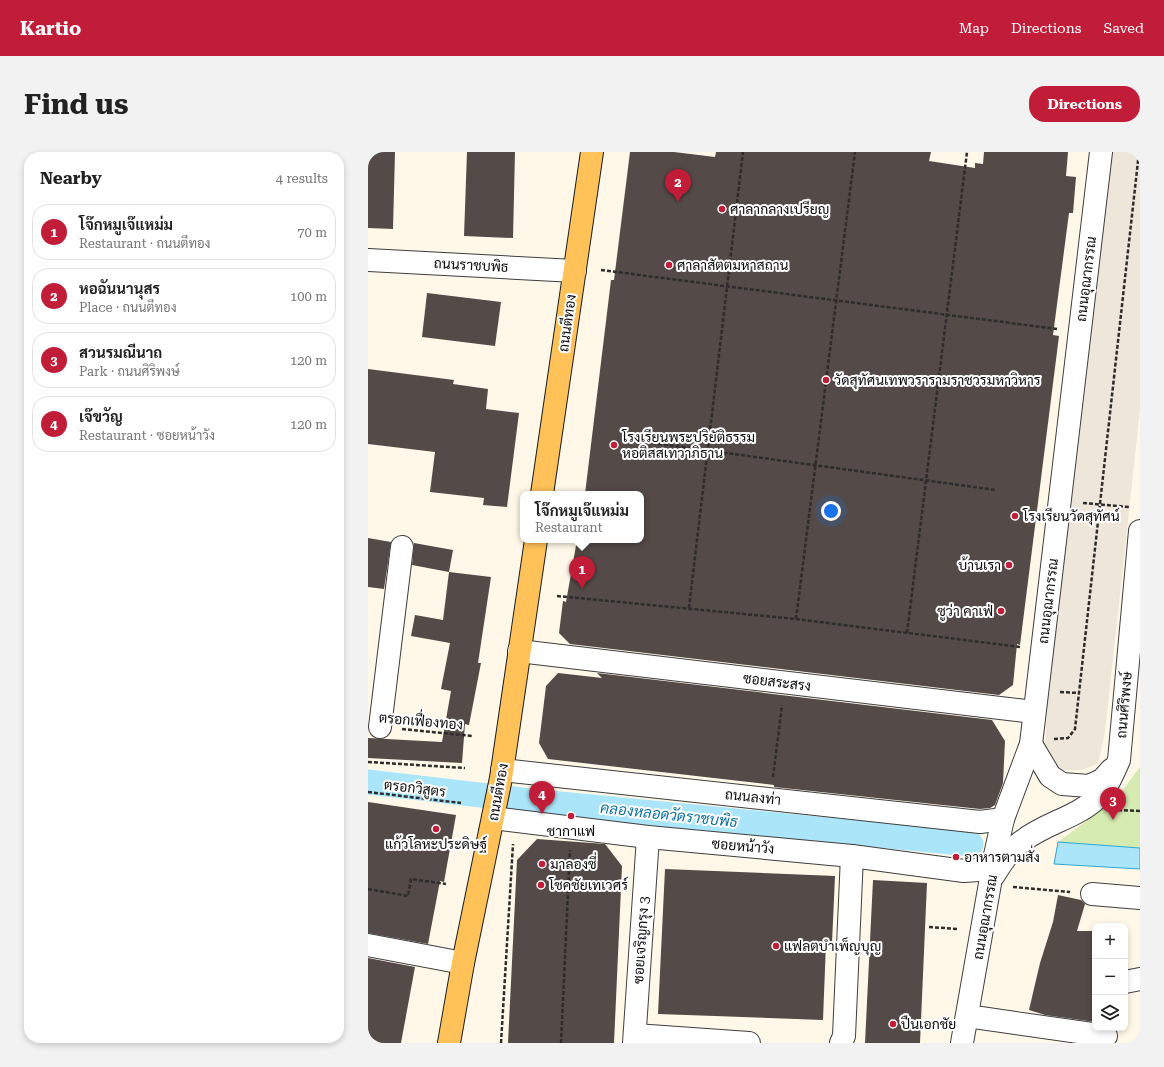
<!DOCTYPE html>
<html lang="en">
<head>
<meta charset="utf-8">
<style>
  :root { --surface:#fff; --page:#f2f2f2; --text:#222; --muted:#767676; --line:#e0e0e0; --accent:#c11d39 }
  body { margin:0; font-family:"Roboto Serif",Sarabun,serif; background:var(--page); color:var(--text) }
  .controls { position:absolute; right:12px; bottom:12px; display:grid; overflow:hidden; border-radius:8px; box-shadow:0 2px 6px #0003 }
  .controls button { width:36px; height:36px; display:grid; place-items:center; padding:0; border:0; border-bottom:1px solid var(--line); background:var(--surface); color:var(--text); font:20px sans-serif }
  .you { position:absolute; left:463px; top:359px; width:14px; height:14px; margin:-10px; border:3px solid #fff; border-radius:50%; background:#1a73e8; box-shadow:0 0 0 6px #1a73e833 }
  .badge { display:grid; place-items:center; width:26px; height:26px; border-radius:50%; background:var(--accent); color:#fff; font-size:13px; font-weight:700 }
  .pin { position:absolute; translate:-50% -33px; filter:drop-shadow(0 1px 2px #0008) }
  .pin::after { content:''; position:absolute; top:21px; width:14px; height:12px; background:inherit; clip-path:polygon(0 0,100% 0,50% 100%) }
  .popup { position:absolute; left:152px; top:339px; width:124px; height:52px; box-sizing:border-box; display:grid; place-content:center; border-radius:8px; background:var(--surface); filter:drop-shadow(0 1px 3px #0005); font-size:13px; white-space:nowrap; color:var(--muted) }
  .popup b { font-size:15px; color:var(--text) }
  .popup::after { content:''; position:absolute; left:50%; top:100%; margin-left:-8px; border:8px solid transparent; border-top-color:var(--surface) }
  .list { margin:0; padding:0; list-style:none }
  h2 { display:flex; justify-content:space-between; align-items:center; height:52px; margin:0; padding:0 16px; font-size:17px }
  h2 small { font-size:13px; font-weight:400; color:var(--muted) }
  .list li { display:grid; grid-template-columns:26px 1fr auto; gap:12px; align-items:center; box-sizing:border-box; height:56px; margin:0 8px 8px; padding:0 8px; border:1px solid var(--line); border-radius:16px }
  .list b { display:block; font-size:15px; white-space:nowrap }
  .list p { margin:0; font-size:13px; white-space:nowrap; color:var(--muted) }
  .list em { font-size:13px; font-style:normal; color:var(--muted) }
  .icon { flex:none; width:22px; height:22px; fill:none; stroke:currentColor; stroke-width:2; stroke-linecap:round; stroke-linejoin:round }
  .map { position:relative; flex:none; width:772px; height:891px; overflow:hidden; border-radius:16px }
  header { display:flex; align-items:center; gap:24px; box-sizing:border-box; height:56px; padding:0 20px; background:var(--accent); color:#fff }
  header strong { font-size:19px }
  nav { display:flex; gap:22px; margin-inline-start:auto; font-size:14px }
  .intro { display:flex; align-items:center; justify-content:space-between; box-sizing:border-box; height:96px; padding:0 24px }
  h1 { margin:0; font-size:28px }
  .button { padding:10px 18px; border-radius:16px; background:var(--accent); color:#fff; font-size:14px; font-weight:700 }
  main { display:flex; gap:24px; padding:0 24px }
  aside { flex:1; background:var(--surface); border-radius:16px; box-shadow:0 2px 6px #0003 }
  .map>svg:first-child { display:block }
</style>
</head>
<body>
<header>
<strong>Kartio</strong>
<nav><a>Map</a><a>Directions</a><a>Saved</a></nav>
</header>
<div class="intro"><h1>Find us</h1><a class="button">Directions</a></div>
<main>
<aside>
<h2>Nearby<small>4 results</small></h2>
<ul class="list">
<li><span class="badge">1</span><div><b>โจ๊กหมูเจ๊แหม่ม</b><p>Restaurant · ถนนตีทอง</p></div><em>70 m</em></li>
<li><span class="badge">2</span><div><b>หอฉันนานุสร</b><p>Place · ถนนตีทอง</p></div><em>100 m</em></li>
<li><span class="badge">3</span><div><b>สวนรมณีนาถ</b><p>Park · ถนนศิริพงษ์</p></div><em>120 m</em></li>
<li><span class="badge">4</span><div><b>เจ๊ขวัญ</b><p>Restaurant · ซอยหน้าวัง</p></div><em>120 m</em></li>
</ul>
</aside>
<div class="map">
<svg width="772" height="891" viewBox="0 0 772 891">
  <rect width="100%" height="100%" fill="#fff8e8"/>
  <path fill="#d6ebb1" d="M 772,615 L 772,696 L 690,690 L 748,647 Z"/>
  <path fill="#eee6d9" d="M 743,0 L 772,0 L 772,258 L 737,580 L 730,612 L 713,618 L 693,618 L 677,601 L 680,535 Z"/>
  <path fill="#aae5f9" stroke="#2ea6d4" d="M 690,690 L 772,696 L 772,717 L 686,712 Z"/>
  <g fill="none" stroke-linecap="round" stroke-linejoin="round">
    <path stroke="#aae5f9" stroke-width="25" d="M 0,630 L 172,650 L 603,692"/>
  </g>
  <g fill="#544a47">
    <path d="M 0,0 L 27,0 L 25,77 L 0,76 Z"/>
    <path d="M 99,0 L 147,0 L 145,86 L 96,84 Z"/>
    <path d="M 262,0 L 306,0 L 347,5 L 348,0 L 563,0 L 561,9 L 607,16 L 607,11 L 615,12 L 616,0 L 700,0 L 698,24 L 708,25 L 705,61 L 701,61 L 685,183 L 691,184 L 652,493 L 649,492 L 645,533 L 631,543 L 202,492 L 191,481 L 195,449 L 198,450 L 209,388 L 273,388 L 273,342 L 217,342 L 243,128 L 246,128 Z"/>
    <path d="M 59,141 L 133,150 L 127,194 L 54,185 Z"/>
    <path d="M 0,217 L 86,228 L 85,232 L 120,237 L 118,257 L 151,261 L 139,355 L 115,353 L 116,346 L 62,340 L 67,300 L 0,292 Z"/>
    <path d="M 0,386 L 23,390 L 16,437 L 0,435 Z"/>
    <path d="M 46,391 L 85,398 L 81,420 L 44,413 Z"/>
    <path d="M 81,420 L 123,425 L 110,511 L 113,511 L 101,573 L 97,572 L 94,611 L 0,606 L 0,586 L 74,590 L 83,539 L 73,537 L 82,491 L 43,484 L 47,463 L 75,468 Z"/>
    <path d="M 190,521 L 234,526 L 229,521 L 624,568 L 637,589 L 635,631 L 627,653 L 622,656 L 612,657 L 406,635 L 406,633 L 180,607 L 171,591 L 178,534 Z"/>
    <path d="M 0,650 L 88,663 L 76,730 L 72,729 L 60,792 L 0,781 Z"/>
    <path d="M 169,687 L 237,692 L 254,714 L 246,891 L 140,891 L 149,708 Z"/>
    <path d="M 297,717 L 467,724 L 464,791 L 458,791 L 455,868 L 290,862 Z"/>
    <path d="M 505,728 L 559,731 L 552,891 L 497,891 Z"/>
    <path d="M 690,743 L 713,748 L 717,752 L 709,779 L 727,779 L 727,870 L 677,863 L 661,858 L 672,811 L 685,770 Z"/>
    <path d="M 0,806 L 47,815 L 33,891 L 0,891 Z"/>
  </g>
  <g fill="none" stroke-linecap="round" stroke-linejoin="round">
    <defs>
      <g id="minor">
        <path d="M 0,108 L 207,119"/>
        <path d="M 151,499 L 666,560"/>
        <path d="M 12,575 L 34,395"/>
        <path d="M 663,592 L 682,624 L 694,632 L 721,634 L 734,628 L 743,618"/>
        <path d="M 134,618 L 612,670 L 635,667"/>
        <path d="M 125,666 L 280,685 L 484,704 L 596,719 L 625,717"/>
        <path d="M 626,723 C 634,710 643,696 656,688 C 678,671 707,666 728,647 C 739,636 745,622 751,608 L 772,379"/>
        <path d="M 724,742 L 772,746"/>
        <path d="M 0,793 L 95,811"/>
        <path d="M 757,830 L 772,827"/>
        <path d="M 599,864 L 738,884"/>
        <path d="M 267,883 L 381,891"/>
        <path d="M 266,891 L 280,685"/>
        <path d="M 473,891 L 476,884 L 484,704"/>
        <path d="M 594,891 L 627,703 L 635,667 L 663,592 L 733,0"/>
      </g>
      <g id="major">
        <path d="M 174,342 L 224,0"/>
        <path d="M 81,891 L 95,811 L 133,626 L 168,388"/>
      </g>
    </defs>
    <use href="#minor" stroke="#3e3e3e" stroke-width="24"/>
    <use href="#major" stroke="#1c1c1c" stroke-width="24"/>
    <g stroke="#2d2d2d" stroke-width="2.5" stroke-dasharray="4 2" stroke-linecap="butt">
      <path d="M 233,118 L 689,177"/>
      <path d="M 278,290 L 628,338"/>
      <path d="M 715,351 L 761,355"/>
      <path d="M 189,444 L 428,467 L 652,495"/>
      <path d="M 321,456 L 375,0"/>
      <path d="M 428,467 L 487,0"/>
      <path d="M 539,481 L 599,0"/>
      <path d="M 692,540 L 711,541"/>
      <path d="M 34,577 L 104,584"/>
      <path d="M 686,587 L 700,586 L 707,577 L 771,0"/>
      <path d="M 0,610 L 97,616"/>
      <path d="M 405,625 L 414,553"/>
      <path d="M 0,640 L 93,651"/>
      <path d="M 750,658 L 772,659"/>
      <path d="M 645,735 L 702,740"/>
      <path d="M 0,737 L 40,744 L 43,727 L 78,732"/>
      <path d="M 561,775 L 590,777"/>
      <path d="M 133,891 L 145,692"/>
      <path d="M 193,891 L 202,698"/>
    </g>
    <use href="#minor" stroke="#fff" stroke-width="22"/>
    <use href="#major" stroke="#ffc258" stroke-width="22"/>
  </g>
  <g fill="#c11d39" stroke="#fff" stroke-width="1.5">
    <circle cx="354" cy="57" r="4"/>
    <circle cx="301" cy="113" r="4"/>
    <circle cx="458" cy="228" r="4"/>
    <circle cx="246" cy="293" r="4"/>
    <circle cx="647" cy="364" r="4"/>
    <circle cx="641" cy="413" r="4"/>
    <circle cx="633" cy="459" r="4"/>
    <circle cx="203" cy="664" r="4"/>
    <circle cx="68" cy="677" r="4"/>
    <circle cx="588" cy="705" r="4"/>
    <circle cx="174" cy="712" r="4"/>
    <circle cx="173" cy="733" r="4"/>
    <circle cx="408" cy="794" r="4"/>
    <circle cx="525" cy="872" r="4"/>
  </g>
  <g text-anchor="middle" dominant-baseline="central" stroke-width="4" stroke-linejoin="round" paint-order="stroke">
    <g font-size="14" fill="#0b0b0b" stroke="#fff" text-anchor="start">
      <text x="362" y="57">ศาลากลางเปรียญ</text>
      <text x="309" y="113">ศาลาสัตตมหาสถาน</text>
      <text x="466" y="228">วัดสุทัศนเทพวรารามราชวรมหาวิหาร</text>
      <text x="254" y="285">โรงเรียนพระปริยัติธรรม<tspan x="254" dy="16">หอติสสเทวาภิธาน</tspan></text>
      <text x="655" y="364">โรงเรียนวัดสุทัศน์</text>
      <text x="633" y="413" text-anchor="end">บ้านเรา</text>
      <text x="625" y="459" text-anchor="end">ซูว่า คาเฟ่</text>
      <text x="203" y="679" text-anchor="middle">ชากาแฟ</text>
      <text x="68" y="692" text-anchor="middle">แก้วโลหะประดิษฐ์</text>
      <text x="596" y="705">อาหารตามสั่ง</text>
      <text x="182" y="712">มาลองซี่</text>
      <text x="181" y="733">โชคชัยเทเวศร์</text>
      <text x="416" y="794">แฟลตบำเพ็ญบุญ</text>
      <text x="533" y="872">ปืนเอกชัย</text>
    </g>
    <g font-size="14" fill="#0b0b0b" stroke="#fff">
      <text transform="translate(103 113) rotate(3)">ถนนราชบพิธ</text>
      <text transform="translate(718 127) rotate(-83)">ถนนอุณากรรณ</text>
      <text transform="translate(199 171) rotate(-82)">ถนนตีทอง</text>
      <text transform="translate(680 449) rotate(-83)">ถนนอุณากรรณ</text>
      <text transform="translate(409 530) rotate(7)">ซอยสระสรง</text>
      <text transform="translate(756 553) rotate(-85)">ถนนศิริพงษ์</text>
      <text transform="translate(53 569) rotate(5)">ตรอกเฟื่องทอง</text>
      <text transform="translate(47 636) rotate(7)">ตรอกวิสูตร</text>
      <text transform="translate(130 640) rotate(-80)">ถนนตีทอง</text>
      <text transform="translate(385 645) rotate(6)">ถนนลงท่า</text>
      <text transform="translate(375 694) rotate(5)">ซอยหน้าวัง</text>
      <text transform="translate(617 765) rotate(-80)">ถนนอุณากรรณ</text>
      <text transform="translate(273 788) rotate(-86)">ซอยเจริญกรุง 3</text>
    </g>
    <g font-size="15" font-style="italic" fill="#0f73a1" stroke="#fff">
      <text transform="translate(301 663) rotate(6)">คลองหลอดวัดราชบพิธ</text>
    </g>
  </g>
</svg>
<div class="controls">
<button>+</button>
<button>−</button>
<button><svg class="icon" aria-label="layers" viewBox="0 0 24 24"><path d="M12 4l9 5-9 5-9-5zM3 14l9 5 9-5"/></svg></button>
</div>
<div class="you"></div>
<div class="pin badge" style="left:214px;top:437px">1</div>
<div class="popup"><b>โจ๊กหมูเจ๊แหม่ม</b>Restaurant</div>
<div class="pin badge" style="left:310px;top:50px">2</div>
<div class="pin badge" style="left:745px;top:668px">3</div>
<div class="pin badge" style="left:174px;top:662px">4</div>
</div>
</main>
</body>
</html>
